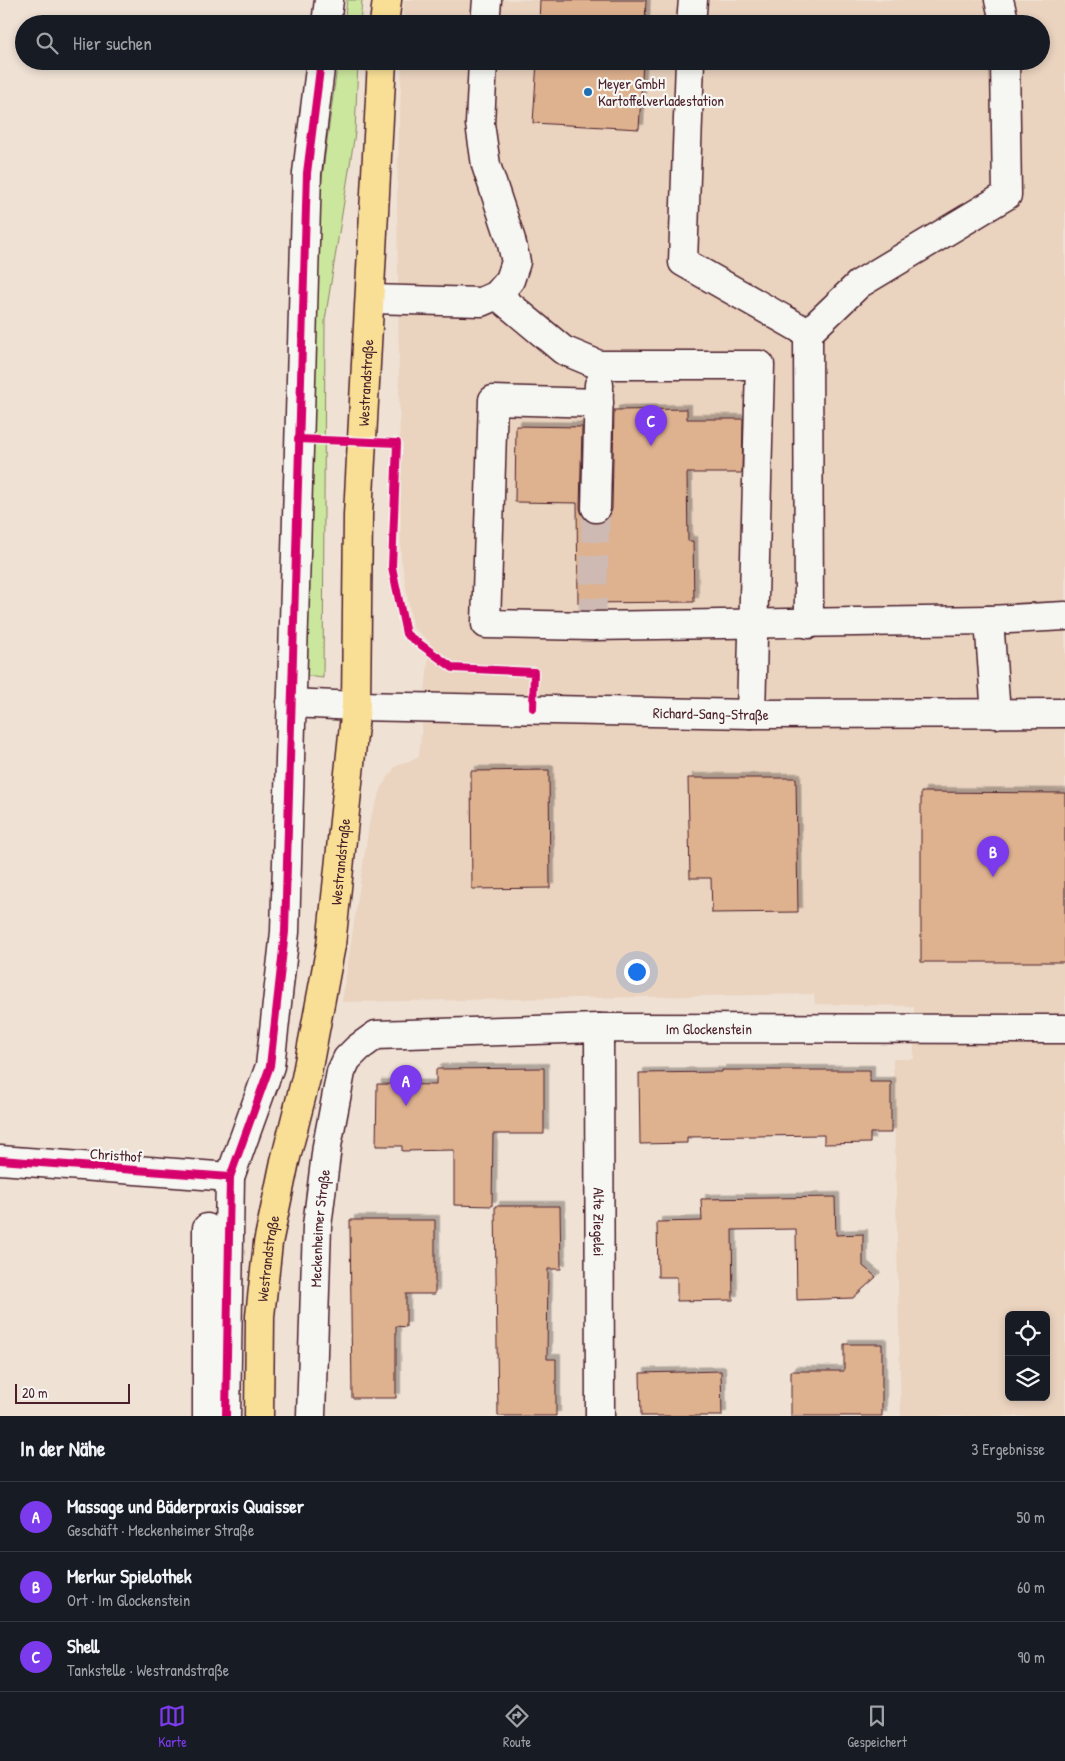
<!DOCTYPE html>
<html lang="de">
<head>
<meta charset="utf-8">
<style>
  :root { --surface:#171b24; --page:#20242c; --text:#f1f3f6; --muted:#9ea1a6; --line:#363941; --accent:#7c3aed }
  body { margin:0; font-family:"Patrick Hand",sans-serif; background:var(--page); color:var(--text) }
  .controls { position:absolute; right:15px; bottom:15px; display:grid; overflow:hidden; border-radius:8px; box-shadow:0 2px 8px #0003 }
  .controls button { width:45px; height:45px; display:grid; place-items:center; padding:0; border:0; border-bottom:1px solid var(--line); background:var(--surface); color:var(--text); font:25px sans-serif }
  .scale { position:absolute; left:15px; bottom:12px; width:115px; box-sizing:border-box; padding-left:5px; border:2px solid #4a1f2b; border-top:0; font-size:14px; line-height:18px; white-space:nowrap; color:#4a1f2b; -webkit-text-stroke:4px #f6f6f2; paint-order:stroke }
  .you { position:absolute; left:636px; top:971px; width:18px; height:18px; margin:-12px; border:4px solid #fff; border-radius:50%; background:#1a73e8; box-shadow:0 0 0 8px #1a73e833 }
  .badge { display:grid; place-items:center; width:32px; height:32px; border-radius:50%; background:var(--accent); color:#fff; font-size:16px; font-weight:700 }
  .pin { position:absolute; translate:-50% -41px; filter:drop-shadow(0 1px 2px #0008) }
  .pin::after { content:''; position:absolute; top:26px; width:18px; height:15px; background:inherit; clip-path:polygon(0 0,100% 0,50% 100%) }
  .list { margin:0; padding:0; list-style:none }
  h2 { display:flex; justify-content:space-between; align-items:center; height:65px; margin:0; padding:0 20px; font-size:21px }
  h2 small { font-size:16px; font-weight:400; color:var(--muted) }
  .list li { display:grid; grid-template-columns:32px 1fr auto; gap:15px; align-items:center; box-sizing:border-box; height:70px; padding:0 20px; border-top:1px solid var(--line) }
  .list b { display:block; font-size:19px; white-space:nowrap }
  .list p { margin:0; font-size:16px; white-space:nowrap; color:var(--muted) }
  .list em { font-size:16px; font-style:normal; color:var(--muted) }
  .icon { flex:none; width:28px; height:28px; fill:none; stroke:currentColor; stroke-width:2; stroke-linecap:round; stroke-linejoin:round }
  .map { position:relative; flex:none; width:1065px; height:1416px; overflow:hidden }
  .search { position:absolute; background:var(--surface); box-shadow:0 2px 8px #0003; left:15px; right:15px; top:15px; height:55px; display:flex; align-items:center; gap:12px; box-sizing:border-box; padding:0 18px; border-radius:28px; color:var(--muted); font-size:19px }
  .sheet { height:275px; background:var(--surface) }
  nav { display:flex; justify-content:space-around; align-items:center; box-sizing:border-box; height:70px; border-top:1px solid var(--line); background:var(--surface); font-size:14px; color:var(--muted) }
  nav a { display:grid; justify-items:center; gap:2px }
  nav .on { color:var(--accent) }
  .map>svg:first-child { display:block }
</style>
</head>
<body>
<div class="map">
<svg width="1065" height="1416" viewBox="0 0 1065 1416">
  <defs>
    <filter id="shadow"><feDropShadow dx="4.5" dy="-4.5" stdDeviation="0" flood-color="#0004"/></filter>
  </defs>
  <rect width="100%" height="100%" fill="#efe1d4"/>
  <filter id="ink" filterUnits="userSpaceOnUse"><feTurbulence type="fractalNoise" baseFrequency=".02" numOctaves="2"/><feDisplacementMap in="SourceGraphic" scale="10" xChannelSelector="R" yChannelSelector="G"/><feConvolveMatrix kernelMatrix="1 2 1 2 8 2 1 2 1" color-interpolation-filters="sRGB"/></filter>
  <g filter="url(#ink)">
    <path fill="#ead3bf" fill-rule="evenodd" d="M 404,0 L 1065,0 L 1065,1416 L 901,1416 L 893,1059 L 914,1059 L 914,1006 L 815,1004 L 814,994 L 342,1002 L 370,819 L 383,785 L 395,767 L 419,757 L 430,642 L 413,628 L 401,557 L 397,189 L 402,61 L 1041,61 L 1041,24 L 403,24 ZM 1009,1315 L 1046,1315 L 1046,1397 L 1009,1397 Z"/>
    <g fill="#cbe79e" stroke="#8a8364">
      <path d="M 347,0 L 362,0 L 360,24 L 344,24 Z"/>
      <path d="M 338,61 L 358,61 L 355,133 L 325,320 L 323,678 L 307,676 C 307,550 304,424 311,298 C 315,219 327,140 338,61 Z"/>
    </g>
    <g fill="#deb18f" stroke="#4a1f2b" filter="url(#shadow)">
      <path d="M 540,0 L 646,0 L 645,24 L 539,24 Z"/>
      <path d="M 537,61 L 643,61 L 639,129 L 533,123 Z"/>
      <path d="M 687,409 L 687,419 L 743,419 L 742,473 L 687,473 L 688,541 L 693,541 L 694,602 L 578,603 L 577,503 L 515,502 L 516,426 L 582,427 L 580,508 L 582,515 L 587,521 L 596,524 L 603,522 L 609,517 L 612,509 L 614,410 Z"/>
      <path d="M 549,770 L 550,888 L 472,889 L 471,771 Z"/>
      <path d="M 688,778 L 796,778 L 798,912 L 712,913 L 711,878 L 690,878 Z"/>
      <path d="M 921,792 L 1065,793 L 1065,962 L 921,962 Z"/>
      <path d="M 544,1068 L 544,1134 L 493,1134 L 492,1206 L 454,1205 L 454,1150 L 402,1151 L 402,1146 L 376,1146 L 377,1084 L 436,1085 L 436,1069 Z"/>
      <path d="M 722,1070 L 870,1070 L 870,1082 L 891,1082 L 891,1133 L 870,1133 L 870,1143 L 824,1144 L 824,1135 L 687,1137 L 687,1143 L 640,1144 L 639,1073 L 722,1072 Z"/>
      <path d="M 835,1197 L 836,1235 L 863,1234 L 863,1266 L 876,1277 L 853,1298 L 797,1300 L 796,1229 L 732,1230 L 733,1300 L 677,1301 L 677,1277 L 658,1277 L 657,1222 L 702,1221 L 701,1199 Z"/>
      <path d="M 495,1206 L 560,1206 L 561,1269 L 548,1269 L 547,1359 L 556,1359 L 556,1416 L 498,1416 Z"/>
      <path d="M 350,1220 L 435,1220 L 435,1294 L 406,1294 L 406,1327 L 396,1326 L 396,1398 L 352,1398 Z"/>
      <path d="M 844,1344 L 882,1344 L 882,1416 L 791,1416 L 791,1371 L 844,1371 Z"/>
      <path d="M 721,1371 L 722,1416 L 641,1416 L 640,1373 Z"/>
    </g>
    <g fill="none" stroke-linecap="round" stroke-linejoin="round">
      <path stroke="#cebab2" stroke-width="28" stroke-dasharray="28 14" stroke-linecap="butt" d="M 592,626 L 596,508"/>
      <defs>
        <g id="minor">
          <path d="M 999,0 L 1005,24"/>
          <path d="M 326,24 L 329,0"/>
          <path d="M 485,24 L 487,0"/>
          <path d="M 691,24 L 693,0"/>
          <path d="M 690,61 L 683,262 L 808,333"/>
          <path d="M 497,295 L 563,350 L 599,365 L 760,365 L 751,714"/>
          <path d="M 370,299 L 481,302 L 497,295 L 510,280 L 516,262 L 511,240 L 486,165 L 480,124 L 483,61"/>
          <path d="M 599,403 L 493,400 L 486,624 L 592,626 L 989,620 L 996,714"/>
          <path d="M 596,508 L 599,385"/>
          <path d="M 989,620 L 1065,616"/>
          <path d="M 809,624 L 808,333 L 859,284 L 1007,195 L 1005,61"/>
          <path id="s1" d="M 291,703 L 356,706 L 751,714 L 1065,713"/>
          <path id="s2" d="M 599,1028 L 600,1416"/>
          <path d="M 0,1160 L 230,1177"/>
          <path d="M 207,1228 L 207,1416"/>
          <path d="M 226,1416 L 230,1177 L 270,1066 L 285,932 L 307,173 L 321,61"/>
          <path id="s3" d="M 311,1416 L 317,1226 L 327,1146 L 341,1072 L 347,1059 L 358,1048 L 376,1035 L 599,1028 L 1065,1029"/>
        </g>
        <g id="major">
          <path d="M 384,24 L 387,0"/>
          <path id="s4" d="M 259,1416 L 260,1316 L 268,1243 L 285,1161 L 306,1078 L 331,945 L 356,706 L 358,515 L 382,61"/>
        </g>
      </defs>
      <use href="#minor" stroke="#4a1f2b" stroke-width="31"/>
      <use href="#major" stroke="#4a1f2b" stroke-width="31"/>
      <use href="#minor" stroke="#f6f6f2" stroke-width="28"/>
      <use href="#major" stroke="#f9df96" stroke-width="28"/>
      <defs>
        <g id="cycleway">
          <path d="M 298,439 L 397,443 L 392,567 L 406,634 L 453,668 L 534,672 L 533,708"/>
          <path d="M 0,1160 L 230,1177"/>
          <path d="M 226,1416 L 230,1177 L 270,1066 L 285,932 L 307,173 L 321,61"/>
        </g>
      </defs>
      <use href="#cycleway" stroke="#f6f6f2" stroke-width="11"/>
      <use href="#cycleway" stroke="#d6006c" stroke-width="8"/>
    </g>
  </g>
  <circle fill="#1f6fb2" stroke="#f6f6f2" stroke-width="2" cx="588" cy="92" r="5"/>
  <g text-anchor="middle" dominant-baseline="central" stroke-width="4.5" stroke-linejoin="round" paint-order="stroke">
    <g font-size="15" fill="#4a1f2b" stroke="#f6f6f2" text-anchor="start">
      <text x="598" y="83">Meyer GmbH<tspan x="598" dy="17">Kartoffelverladestation</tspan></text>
    </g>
    <g font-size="15" fill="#4a1f2b" stroke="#f6f6f2">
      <text stroke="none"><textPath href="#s4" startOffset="1042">Westrandstraße</textPath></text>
      <text stroke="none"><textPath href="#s1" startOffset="420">Richard-Sang-Straße</textPath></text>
      <text stroke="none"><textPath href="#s4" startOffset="562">Westrandstraße</textPath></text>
      <text stroke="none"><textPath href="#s3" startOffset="731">Im Glockenstein</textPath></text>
      <text transform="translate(116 1155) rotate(4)">Christhof</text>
      <text stroke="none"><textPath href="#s2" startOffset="194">Alte Ziegelei</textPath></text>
      <text stroke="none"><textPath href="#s3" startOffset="188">Meckenheimer Straße</textPath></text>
      <text stroke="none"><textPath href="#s4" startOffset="158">Westrandstraße</textPath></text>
    </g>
  </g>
</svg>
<div class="controls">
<button><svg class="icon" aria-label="locate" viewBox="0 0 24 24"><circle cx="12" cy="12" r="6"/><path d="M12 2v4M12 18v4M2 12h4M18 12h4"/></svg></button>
<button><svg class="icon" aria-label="layers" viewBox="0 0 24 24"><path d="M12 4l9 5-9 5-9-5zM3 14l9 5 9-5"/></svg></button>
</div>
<div class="scale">20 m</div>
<div class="you"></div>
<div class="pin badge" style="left:406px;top:1106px">A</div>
<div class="pin badge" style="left:993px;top:877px">B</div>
<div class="pin badge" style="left:651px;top:446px">C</div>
<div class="search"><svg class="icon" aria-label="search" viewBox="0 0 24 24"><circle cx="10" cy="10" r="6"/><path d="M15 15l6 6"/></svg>Hier suchen</div>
</div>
<section class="sheet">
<h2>In der Nähe<small>3 Ergebnisse</small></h2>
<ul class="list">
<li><span class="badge">A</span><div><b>Massage und Bäderpraxis Quaisser</b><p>Geschäft · Meckenheimer Straße</p></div><em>50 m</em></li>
<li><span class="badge">B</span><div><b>Merkur Spielothek</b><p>Ort · Im Glockenstein</p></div><em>60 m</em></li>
<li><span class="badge">C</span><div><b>Shell</b><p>Tankstelle · Westrandstraße</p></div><em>90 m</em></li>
</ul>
</section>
<nav>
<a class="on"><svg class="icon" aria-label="map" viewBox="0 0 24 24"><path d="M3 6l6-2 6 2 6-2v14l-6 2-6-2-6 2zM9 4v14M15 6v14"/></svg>Karte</a>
<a><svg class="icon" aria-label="directions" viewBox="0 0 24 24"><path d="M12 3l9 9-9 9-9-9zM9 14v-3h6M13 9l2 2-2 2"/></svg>Route</a>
<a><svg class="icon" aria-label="saved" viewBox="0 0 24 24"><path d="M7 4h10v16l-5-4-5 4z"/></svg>Gespeichert</a>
</nav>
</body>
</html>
